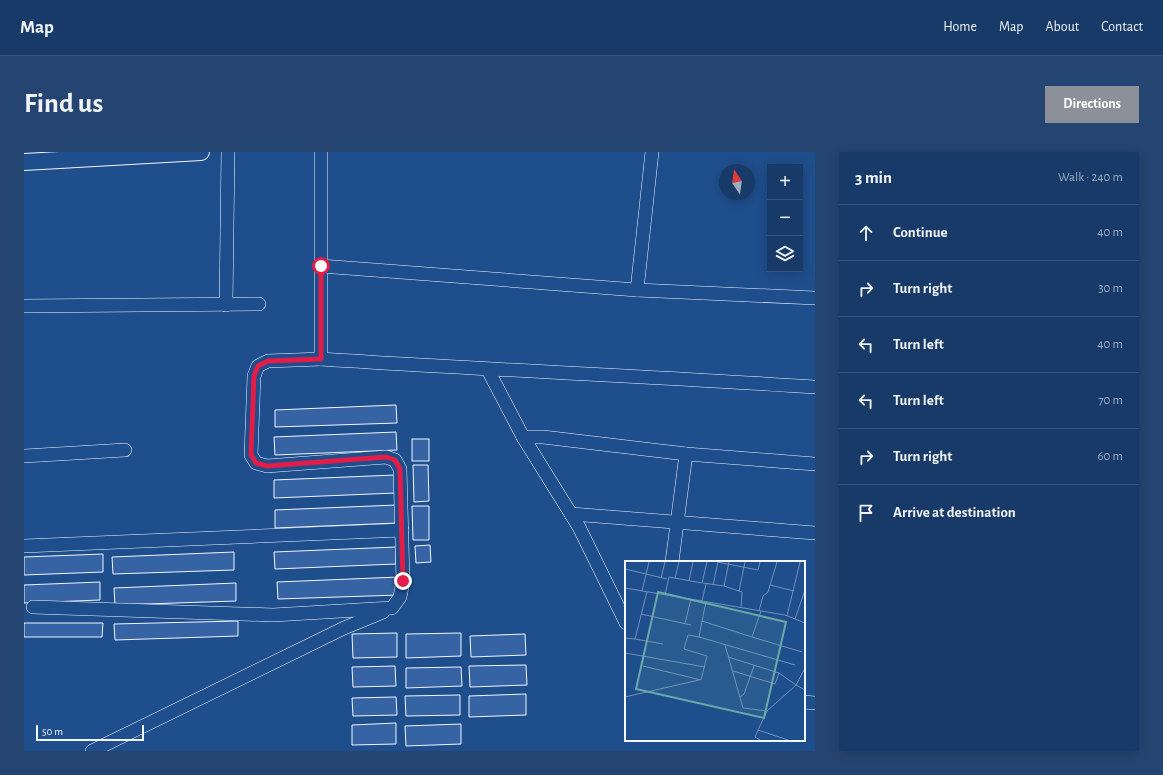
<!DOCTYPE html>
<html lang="en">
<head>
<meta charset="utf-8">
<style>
  :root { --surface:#173a69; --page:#244571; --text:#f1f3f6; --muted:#9eadc0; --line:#36547d; --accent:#8c9099 }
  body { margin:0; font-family:"Alegreya Sans",sans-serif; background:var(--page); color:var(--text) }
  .controls { position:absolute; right:12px; top:12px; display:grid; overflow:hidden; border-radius:0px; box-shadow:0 2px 10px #0003 }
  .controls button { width:36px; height:36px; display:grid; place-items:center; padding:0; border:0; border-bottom:1px solid var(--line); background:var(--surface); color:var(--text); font:20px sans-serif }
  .compass { position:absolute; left:695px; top:12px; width:36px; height:36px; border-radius:50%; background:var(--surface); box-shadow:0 2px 10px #0003; rotate:347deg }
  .scale { position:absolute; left:12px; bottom:10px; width:108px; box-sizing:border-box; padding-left:4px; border:2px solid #f2f6ff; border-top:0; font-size:11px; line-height:14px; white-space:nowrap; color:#f2f6ff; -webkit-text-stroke:3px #1f4e8c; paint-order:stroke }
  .stop { position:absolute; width:12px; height:12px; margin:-9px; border:3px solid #e11d48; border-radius:50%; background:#fff }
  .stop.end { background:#e11d48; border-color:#fff; box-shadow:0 1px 4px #0008 }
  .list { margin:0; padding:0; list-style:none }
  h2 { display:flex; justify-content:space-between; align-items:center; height:52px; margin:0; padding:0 16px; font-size:17px }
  h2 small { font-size:13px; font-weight:400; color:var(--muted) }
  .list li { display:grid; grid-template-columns:26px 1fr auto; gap:12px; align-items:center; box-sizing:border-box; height:56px; padding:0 16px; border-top:1px solid var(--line) }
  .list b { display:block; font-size:15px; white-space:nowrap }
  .list em { font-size:13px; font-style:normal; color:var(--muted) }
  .icon { flex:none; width:22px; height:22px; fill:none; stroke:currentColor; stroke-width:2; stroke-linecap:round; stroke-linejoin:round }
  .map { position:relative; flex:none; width:791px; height:599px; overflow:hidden; border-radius:0px }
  header { display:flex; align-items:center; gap:24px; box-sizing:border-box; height:56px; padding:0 20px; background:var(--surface); border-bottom:1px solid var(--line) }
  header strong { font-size:19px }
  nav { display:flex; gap:22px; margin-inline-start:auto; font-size:14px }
  .intro { display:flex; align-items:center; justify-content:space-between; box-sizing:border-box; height:96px; padding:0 24px }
  h1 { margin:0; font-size:28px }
  .button { padding:10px 18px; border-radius:0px; background:var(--accent); color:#fff; font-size:14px; font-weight:700 }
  main { display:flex; gap:24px; padding:0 24px }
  aside { flex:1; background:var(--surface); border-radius:0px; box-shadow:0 2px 10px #0003 }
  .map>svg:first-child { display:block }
</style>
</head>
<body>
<header>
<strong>Map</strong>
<nav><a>Home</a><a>Map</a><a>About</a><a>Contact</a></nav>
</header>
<div class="intro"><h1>Find us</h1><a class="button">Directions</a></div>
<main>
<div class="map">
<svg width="791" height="599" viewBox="0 0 791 599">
  <rect width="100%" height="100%" fill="#1f4e8c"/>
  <g fill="#3563a3" stroke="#f2f6ff">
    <path d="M 372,253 L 373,271 L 251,275 L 251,258 Z"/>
    <path d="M 372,280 L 373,298 L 251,303 L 250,285 Z"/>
    <rect x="388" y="287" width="17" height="22"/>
    <path d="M 389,313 L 404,313 L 405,349 L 390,350 Z"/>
    <path d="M 371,323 L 372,341 L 250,346 L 250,328 Z"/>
    <path d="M 372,353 L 373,371 L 251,376 L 251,358 Z"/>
    <path d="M 388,354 L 405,354 L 405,388 L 389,388 Z"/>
    <path d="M 406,393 L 407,410 L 392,411 L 391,394 Z"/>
    <path d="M 372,395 L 372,412 L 251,417 L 250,400 Z"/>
    <path d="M 210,400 L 210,418 L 89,422 L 88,405 Z"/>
    <path d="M 79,402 L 79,420 L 0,423 L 0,405 Z"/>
    <path d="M 375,425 L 375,443 L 254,447 L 253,430 Z"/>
    <path d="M 76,430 L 76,448 L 0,451 L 0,433 Z"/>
    <path d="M 212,431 L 212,449 L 91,453 L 90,436 Z"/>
    <path d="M 214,469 L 214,484 L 91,488 L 90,472 Z"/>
    <path d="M 0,471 L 79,471 L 78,485 L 0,485 Z"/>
    <path d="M 373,481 L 373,505 L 329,506 L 328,482 Z"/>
    <path d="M 437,481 L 437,504 L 382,506 L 382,482 Z"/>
    <path d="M 501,482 L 502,503 L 447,505 L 446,484 Z"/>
    <path d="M 502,513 L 503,533 L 446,535 L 445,514 Z"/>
    <path d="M 371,514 L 372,534 L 329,535 L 328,515 Z"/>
    <path d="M 437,515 L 438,534 L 382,536 L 382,516 Z"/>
    <path d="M 502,542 L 502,563 L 445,565 L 445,544 Z"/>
    <path d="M 436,543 L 436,563 L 382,564 L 381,544 Z"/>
    <path d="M 372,545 L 373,563 L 329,564 L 328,546 Z"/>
    <path d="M 372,571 L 372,592 L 328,593 L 328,573 Z"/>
    <path d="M 437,572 L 437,592 L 382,594 L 381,574 Z"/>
  </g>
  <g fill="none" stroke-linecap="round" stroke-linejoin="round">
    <defs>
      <g id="minor">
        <path d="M 297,0 L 297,114 L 613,138 L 628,0"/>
        <path d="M 297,114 L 297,207 C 462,218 627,224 791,235"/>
        <path d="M 613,138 L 791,146"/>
        <path d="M 202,153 L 204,0"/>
        <path d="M 0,154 L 235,152"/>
        <path d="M 464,218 L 499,285 L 555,375 L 602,471"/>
        <path d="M 499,285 L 519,285 L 662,302 L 791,312"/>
        <path d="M 0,304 L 101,298"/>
        <path d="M 547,362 L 791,381"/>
        <path d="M 0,394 L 378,378"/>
        <path d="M 648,410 L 662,302"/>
        <path d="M 9,455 L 249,463 L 368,456 L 376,445 L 379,429 L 376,317 L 371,308 L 362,305 L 243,314 L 232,311 L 227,303 L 230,224 L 234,214 L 244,209 L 297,207"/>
        <path d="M 780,550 L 791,551"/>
        <path d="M 68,599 L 320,476 L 359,460"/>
      </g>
      <path id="tertiary" d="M 0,10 L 177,0"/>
    </defs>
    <use href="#minor" stroke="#f2f6ff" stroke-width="14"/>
    <use href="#tertiary" stroke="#f2f6ff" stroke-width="18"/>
    <use href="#minor" stroke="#1f4e8c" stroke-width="13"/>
    <use href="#tertiary" stroke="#1f4e8c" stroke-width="16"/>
  </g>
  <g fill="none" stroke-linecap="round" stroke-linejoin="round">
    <path stroke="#e11d48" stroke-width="5" d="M 297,114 L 297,207 L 244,209 L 234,214 L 230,224 L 227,303 L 232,311 L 243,314 L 362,305 L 371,308 L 376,317 L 379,429"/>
  </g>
  <g transform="translate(601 409)">
    <rect width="180" height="180" fill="#1f4e8c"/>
    <path fill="none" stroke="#7391ba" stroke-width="1" d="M 92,1 L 133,9 L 135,1M 104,1 L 99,25 L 117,31 L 116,47M 0,8 L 42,18M 36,17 L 40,1M 50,17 L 54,1M 64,20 L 68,1M 78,22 L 99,25M 88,24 L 93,1M 145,24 L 169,30M 0,27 L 160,54 L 180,62M 17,30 L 24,1M 114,30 L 120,1M 40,34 L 44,16 L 77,22 L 82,1M 77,40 L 81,23M 81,41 L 77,60 L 127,76 L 136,50M 134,50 L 138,35 L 143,31 L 152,1M 16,53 L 66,64M 162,55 L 175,1M 170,58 L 180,29M 77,60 L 74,76 L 170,104M 60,63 L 66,38M 127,76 L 177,91M 0,77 L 10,78 L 22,31M 10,78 L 38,83M 100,84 L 118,147 L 142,150M 0,92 L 80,106M 103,96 L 154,112 L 171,124 L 180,107M 18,105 L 76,119 L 82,95 L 59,88 L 63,74 L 74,76M 108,110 L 150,123 L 154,112M 0,136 L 74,119M 115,136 L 119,133 L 129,105M 133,169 L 130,176 L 135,179M 163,179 L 133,169 L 142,150 L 171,124 L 180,129"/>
    <path fill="#6aa9a8" fill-opacity="0.15" stroke="#6aa9a8" stroke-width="2" d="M 33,31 L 161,61 L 139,157 L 11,128 Z"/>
    <rect width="180" height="180" fill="none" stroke="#f2f6ff" stroke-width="2"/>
  </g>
</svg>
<div class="controls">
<button>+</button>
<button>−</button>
<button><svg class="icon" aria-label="layers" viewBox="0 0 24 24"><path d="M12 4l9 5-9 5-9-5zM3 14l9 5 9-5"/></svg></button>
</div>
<svg class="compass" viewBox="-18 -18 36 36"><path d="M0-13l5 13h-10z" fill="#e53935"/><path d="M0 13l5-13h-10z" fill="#9eadc0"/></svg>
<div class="scale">50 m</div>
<div class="stop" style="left:297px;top:114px"></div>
<div class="stop end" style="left:379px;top:429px"></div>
</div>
<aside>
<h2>3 min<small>Walk · 240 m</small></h2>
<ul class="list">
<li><svg class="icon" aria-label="ahead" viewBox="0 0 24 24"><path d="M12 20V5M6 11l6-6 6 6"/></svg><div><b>Continue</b></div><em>40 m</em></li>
<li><svg class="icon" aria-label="right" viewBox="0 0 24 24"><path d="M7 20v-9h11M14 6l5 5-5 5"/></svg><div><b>Turn right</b></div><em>30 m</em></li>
<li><svg class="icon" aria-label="left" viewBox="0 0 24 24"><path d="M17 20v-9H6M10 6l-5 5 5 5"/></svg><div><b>Turn left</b></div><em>40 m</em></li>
<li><svg class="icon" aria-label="left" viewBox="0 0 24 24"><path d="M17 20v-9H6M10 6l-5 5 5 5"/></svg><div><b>Turn left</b></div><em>70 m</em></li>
<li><svg class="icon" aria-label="right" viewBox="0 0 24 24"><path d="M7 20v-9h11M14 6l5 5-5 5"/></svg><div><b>Turn right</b></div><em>60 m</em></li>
<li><svg class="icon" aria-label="arrive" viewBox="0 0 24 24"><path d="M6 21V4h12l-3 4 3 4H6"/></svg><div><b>Arrive at destination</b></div></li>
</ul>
</aside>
</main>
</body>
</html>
